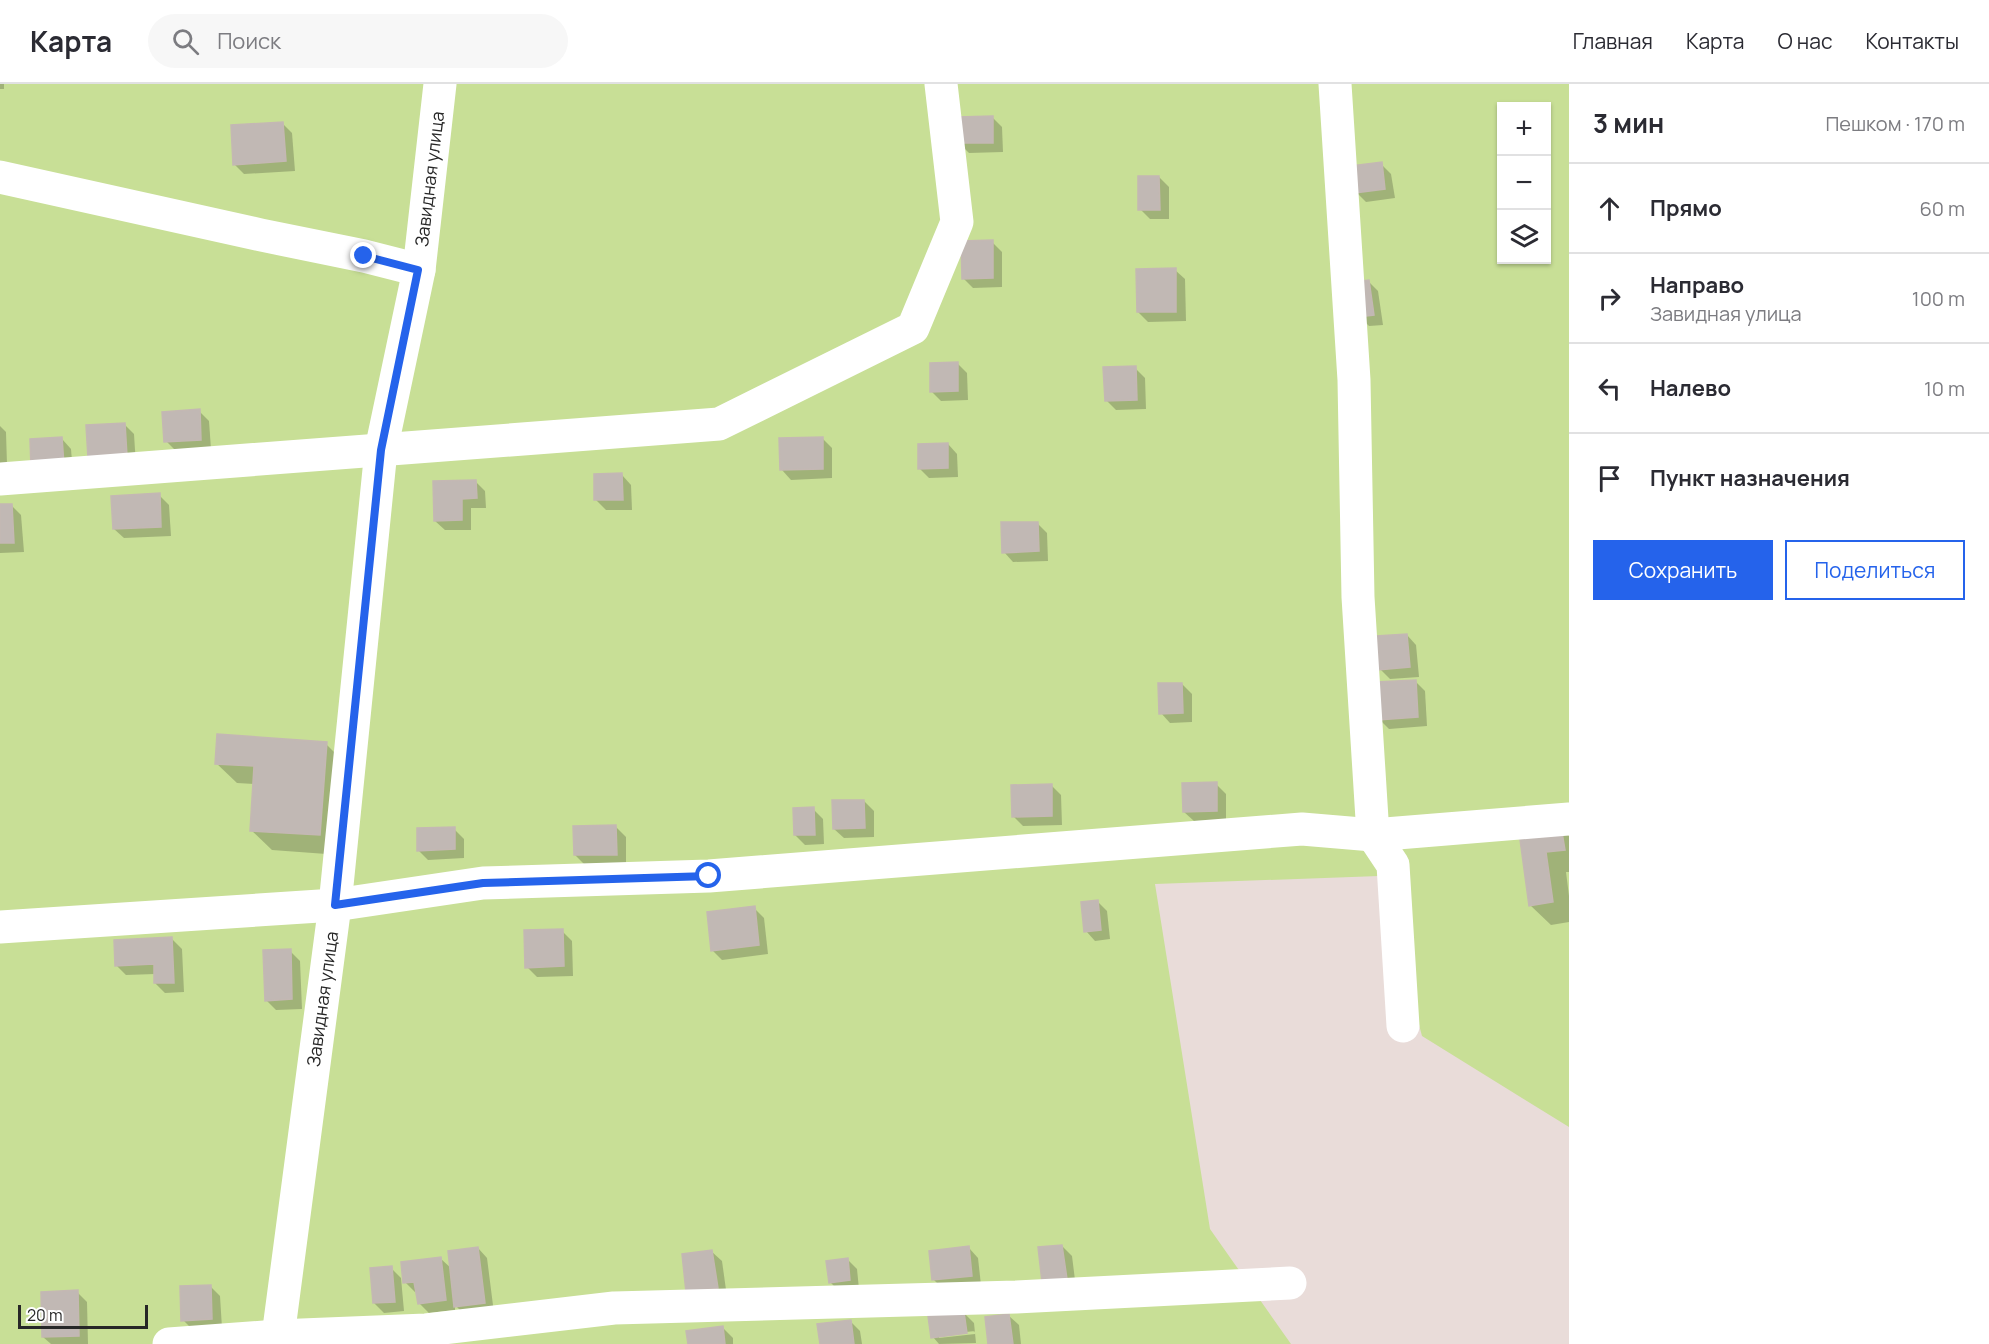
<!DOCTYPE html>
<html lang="ru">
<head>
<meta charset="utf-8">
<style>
  :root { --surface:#fff; --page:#f7f7f7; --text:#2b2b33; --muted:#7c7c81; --line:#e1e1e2; --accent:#2563eb }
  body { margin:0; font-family:Manrope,sans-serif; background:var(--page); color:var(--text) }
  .controls { position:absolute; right:18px; top:18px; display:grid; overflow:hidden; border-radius:0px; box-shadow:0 2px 4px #0004 }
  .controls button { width:54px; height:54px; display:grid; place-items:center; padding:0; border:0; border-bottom:2px solid var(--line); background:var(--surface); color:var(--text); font:30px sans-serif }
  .scale { position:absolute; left:18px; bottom:15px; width:130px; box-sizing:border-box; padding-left:6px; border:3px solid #272727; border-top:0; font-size:16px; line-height:21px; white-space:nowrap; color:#272727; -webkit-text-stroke:4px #fff; paint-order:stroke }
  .stop { position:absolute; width:18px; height:18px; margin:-14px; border:4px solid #2563eb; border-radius:50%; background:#fff }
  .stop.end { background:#2563eb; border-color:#fff; box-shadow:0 2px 6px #0008 }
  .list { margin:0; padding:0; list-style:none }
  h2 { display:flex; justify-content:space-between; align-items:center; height:78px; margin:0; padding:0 24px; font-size:26px }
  h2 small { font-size:20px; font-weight:400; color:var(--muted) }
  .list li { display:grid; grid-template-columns:39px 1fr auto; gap:18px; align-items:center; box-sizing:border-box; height:90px; padding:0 24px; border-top:2px solid var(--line) }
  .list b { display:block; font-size:22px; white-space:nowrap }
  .list p { margin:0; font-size:20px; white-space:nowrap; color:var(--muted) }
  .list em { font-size:20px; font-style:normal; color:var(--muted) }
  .actions { display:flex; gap:12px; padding:18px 24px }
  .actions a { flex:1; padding:14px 0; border:2px solid var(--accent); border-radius:0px; text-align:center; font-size:21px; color:var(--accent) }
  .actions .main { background:var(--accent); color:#fff }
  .icon { flex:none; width:33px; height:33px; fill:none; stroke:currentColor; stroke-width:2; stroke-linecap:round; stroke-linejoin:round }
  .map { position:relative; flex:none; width:1569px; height:1260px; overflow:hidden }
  header { display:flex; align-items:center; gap:36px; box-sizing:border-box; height:84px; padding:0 30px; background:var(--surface); border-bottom:2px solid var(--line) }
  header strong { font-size:28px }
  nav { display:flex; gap:33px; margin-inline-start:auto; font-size:21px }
  .search { width:420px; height:54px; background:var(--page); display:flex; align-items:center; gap:15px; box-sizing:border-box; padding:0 21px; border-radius:33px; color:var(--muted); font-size:22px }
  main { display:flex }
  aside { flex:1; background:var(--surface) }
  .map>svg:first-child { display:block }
</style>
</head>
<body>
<header>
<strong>Карта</strong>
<div class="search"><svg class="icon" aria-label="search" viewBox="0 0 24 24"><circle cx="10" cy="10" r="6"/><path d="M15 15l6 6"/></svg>Поиск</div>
<nav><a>Главная</a><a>Карта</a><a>О нас</a><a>Контакты</a></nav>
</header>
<main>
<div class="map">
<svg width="1569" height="1260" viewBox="0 0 1569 1260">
  <rect width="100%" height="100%" fill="#e9dcd9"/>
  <path fill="#c8df96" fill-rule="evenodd" d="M 0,0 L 1569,0 L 1569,1043 L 1422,952 L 1379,792 L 1155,800 L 1210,1145 L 1291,1260 L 0,1260 ZM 1502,22 L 1546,22 L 1546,176 L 1502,176 Z"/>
  <g fill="#0003" fill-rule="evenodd">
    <rect x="0" y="0" width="4" height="5"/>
    <path d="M 992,33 L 1002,43 L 1003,68 L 969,69 L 959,59 Z"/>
    <path d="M 282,39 L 292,49 L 295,87 L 244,90 L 234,80 Z"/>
    <path d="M 1381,80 L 1391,90 L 1395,114 L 1366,118 L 1356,108 Z"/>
    <path d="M 1159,93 L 1169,103 L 1169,135 L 1150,135 L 1140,125 Z"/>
    <path d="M 992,158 L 1002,168 L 1002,203 L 973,204 L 963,194 Z"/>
    <path d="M 1175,186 L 1185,195 L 1186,237 L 1148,238 L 1138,228 Z"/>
    <path d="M 1368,197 L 1378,207 L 1383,241 L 1369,242 L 1359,232 Z"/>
    <path d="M 958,280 L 967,289 L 968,316 L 941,317 L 931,307 Z"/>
    <path d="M 1135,284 L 1145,294 L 1146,325 L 1116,326 L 1106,316 Z"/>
    <path d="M 199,327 L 209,337 L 211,365 L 176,367 L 166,357 Z"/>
    <path d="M 124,340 L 134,350 L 136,381 L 99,383 Z"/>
    <path d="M 0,342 L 6,348 L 7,381 L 0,381 Z"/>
    <path d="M 822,354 L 832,364 L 832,394 L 791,396 L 782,386 Z"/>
    <path d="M 62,355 L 71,365 L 73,390 L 42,392 Z"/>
    <path d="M 948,360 L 957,370 L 958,393 L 929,394 L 919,384 Z"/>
    <path d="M 622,391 L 631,401 L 632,426 L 606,426 L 596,416 Z"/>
    <path d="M 475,397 L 485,407 L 486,424 L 471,424 L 471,446 L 445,446 L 435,437 Z"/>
    <path d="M 159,411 L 169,421 L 171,452 L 124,454 L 114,445 Z"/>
    <path d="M 11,421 L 21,431 L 24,468 L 0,469 L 0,422 Z"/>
    <path d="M 1037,439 L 1047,449 L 1048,477 L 1013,478 L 1004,468 Z"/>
    <path d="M 1407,551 L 1416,561 L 1419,593 L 1390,595 L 1380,585 Z"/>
    <path d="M 1415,597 L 1425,607 L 1427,642 L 1389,645 L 1379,635 Z"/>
    <path d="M 1182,600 L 1192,610 L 1192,638 L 1170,639 L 1161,629 Z"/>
    <path d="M 326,660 L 346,680 L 340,771 L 272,766 L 251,746 L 254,700 L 237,699 L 216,679 Z"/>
    <path d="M 1216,700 L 1226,710 L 1226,736 L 1194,737 L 1184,728 Z"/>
    <path d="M 1051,701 L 1061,711 L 1062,741 L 1023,742 L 1013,732 Z"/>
    <path d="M 864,717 L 874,727 L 874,753 L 844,754 L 834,745 Z"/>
    <path d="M 813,725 L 823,735 L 824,760 L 805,761 L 795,751 Z"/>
    <path d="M 616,743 L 626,753 L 626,780 L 585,781 L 575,771 Z"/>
    <path d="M 1561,744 L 1569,752 L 1569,788 L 1566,788 L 1569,812 L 1569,838 L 1551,841 L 1530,821 L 1521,749 Z"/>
    <path d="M 454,745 L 464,755 L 464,774 L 428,776 L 418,766 Z"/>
    <path d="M 1098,818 L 1107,827 L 1110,855 L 1095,857 L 1086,847 Z"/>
    <path d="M 754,824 L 764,834 L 768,870 L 722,876 L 712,866 Z"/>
    <path d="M 562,847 L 572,857 L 573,892 L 537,893 L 527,883 Z"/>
    <path d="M 172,855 L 182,865 L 184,908 L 165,909 L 155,899 L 155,890 L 126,891 L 116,881 Z"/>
    <path d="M 290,867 L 300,877 L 302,925 L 276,926 L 266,916 Z"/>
    <path d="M 1062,1162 L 1072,1172 L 1076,1204 L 1053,1207 Z"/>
    <path d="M 478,1164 L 487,1174 L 494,1229 L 466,1232 L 455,1221 L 455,1226 L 429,1229 L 419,1219 L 417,1208 L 415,1208 L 405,1198 L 441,1175 L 452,1185 Z"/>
    <path d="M 969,1164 L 978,1174 L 981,1201 L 944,1206 L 934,1196 Z"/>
    <path d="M 712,1168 L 722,1177 L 727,1213 L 698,1217 Z"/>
    <path d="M 847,1175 L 857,1185 L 859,1205 L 840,1208 L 830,1198 Z"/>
    <path d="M 391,1184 L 401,1194 L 404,1227 L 384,1229 L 374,1219 Z"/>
    <path d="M 210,1202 L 220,1212 L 222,1244 L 193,1246 L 183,1236 Z"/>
    <path d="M 77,1208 L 87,1218 L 88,1260 L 51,1260 L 43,1253 Z"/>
    <path d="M 964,1229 L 974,1239 L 976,1259 L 939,1260 L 933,1253 ZM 975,1247 L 975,1250 L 939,1254 L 939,1251 Z"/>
    <path d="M 1009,1232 L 1019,1241 L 1021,1260 L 990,1260 Z"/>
    <path d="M 850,1237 L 860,1247 L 862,1260 L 821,1260 Z"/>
    <path d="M 723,1244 L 733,1254 L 733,1260 L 689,1260 Z"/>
  </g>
  <g fill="#c1b8b4" stroke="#c4b8b3" stroke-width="1.5">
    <path d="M 993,32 L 993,59 L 957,59 L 957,33 Z"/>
    <path d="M 283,38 L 286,77 L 233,81 L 231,41 Z"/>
    <path d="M 1382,78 L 1385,105 L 1355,109 L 1351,82 Z"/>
    <path d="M 1138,92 L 1159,92 L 1160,126 L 1138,126 Z"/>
    <path d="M 993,156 L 993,194 L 962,195 L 961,157 Z"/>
    <path d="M 1176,184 L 1176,228 L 1137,228 L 1136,185 Z"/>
    <path d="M 1369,196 L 1374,231 L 1358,233 L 1353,198 Z"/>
    <path d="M 958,278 L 958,307 L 930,308 L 930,279 Z"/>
    <path d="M 1136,282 L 1137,316 L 1105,317 L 1103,283 Z"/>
    <path d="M 200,325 L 201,356 L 164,358 L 162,328 Z"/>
    <path d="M 125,339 L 127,372 L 88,374 L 86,341 Z"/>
    <path d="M 62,353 L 64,381 L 31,383 L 30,355 Z"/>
    <path d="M 823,353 L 823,385 L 780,386 L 779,354 Z"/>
    <path d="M 948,359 L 948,384 L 918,385 L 918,360 Z"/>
    <path d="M 622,389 L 623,416 L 594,416 L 594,390 Z"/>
    <path d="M 476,396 L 477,414 L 462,415 L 462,436 L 434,437 L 433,397 Z"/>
    <path d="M 160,409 L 161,443 L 113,445 L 111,412 Z"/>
    <path d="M 0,420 L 12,420 L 14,459 L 0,459 Z"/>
    <path d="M 1001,438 L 1038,438 L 1039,467 L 1002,469 Z"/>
    <path d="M 1407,550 L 1410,583 L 1378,586 L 1376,552 Z"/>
    <path d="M 1416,596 L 1418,633 L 1378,636 L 1376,598 Z"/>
    <path d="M 1158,599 L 1182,599 L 1183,629 L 1159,630 Z"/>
    <path d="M 217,650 L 327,658 L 320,751 L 250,747 L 254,682 L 215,680 Z"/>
    <path d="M 1217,698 L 1217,727 L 1183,728 L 1182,699 Z"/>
    <path d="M 1052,700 L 1052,732 L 1012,733 L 1011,701 Z"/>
    <path d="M 832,716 L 864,716 L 865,744 L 833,745 Z"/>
    <path d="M 814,723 L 815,751 L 794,751 L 793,724 Z"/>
    <path d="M 616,741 L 617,771 L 574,771 L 573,742 Z"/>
    <path d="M 1561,742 L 1565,766 L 1546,768 L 1553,818 L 1529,822 L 1519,748 Z"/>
    <path d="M 455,743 L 455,765 L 417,767 L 417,744 Z"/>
    <path d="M 1098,816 L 1101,846 L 1084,848 L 1081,818 Z"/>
    <path d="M 755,822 L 759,861 L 711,867 L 707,828 Z"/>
    <path d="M 563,845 L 564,882 L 525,884 L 524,846 Z"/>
    <path d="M 172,853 L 174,899 L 154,899 L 154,880 L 115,882 L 114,856 Z"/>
    <path d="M 291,865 L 292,915 L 265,917 L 263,866 Z"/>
    <path d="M 1062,1161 L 1067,1195 L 1042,1198 L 1038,1163 Z"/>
    <path d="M 969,1162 L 972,1192 L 932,1196 L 929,1167 Z"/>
    <path d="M 478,1163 L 485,1219 L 454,1223 L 448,1167 Z"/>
    <path d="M 712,1166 L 718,1204 L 686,1208 L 682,1170 Z"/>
    <path d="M 441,1173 L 446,1216 L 418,1220 L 414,1198 L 403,1199 L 401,1178 Z"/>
    <path d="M 848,1174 L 850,1196 L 829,1199 L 826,1177 Z"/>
    <path d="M 392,1182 L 395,1218 L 373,1219 L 370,1184 Z"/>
    <path d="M 211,1201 L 212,1235 L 181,1237 L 180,1202 Z"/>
    <path d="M 78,1206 L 79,1252 L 42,1253 L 41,1208 Z"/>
    <path d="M 964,1228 L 967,1249 L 931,1254 L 928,1232 Z"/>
    <path d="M 1009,1230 L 1013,1260 L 988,1260 L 985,1233 Z"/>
    <path d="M 851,1236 L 854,1260 L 820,1260 L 817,1240 Z"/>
    <path d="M 723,1242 L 725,1260 L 688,1260 L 686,1247 Z"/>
  </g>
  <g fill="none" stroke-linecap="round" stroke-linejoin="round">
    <g stroke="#fff" stroke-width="33">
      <path d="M 1335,0 L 1354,296 L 1358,513 L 1373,751 L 1393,781 L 1403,942"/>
      <path d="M 0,93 L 261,151 L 364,172 L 419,186"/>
      <path d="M 0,395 L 719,340 L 913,244 L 957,138 L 941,0"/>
      <path d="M 0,843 L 335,821 L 483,799 L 709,792 L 1302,745 L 1373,751 L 1569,735"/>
      <path d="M 169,1260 L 277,1252 L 426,1246 L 614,1224 L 1016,1213 L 1290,1199"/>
      <path d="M 277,1260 L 335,821 L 381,366 L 419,186 L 440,0"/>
    </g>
  </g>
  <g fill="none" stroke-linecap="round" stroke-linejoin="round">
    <path stroke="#2563eb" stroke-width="8" d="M 364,172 L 418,186 L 381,366 L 335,821 L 483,799 L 709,792"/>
  </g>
  <g text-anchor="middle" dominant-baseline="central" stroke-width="4.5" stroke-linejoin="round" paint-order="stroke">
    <g font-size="18" fill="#272727" stroke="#fff">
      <text transform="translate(429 95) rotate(-83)">Завидная улица</text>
      <text transform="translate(322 915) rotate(-82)">Завидная улица</text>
    </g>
  </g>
</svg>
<div class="controls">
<button>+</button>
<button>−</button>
<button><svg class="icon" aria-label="layers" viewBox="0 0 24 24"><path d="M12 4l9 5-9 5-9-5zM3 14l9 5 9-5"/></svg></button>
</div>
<div class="scale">20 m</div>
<div class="stop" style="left:709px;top:792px"></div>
<div class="stop end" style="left:364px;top:172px"></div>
</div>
<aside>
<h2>3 мин<small>Пешком · 170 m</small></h2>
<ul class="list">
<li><svg class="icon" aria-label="ahead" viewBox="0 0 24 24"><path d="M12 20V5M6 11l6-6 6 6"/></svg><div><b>Прямо</b></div><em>60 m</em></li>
<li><svg class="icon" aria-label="right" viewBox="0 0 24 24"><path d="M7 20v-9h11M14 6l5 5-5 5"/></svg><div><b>Направо</b><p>Завидная улица</p></div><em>100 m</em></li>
<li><svg class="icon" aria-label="left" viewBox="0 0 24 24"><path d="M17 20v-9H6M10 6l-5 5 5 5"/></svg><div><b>Налево</b></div><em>10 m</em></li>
<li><svg class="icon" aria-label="arrive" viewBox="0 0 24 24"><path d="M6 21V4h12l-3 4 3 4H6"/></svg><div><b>Пункт назначения</b></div></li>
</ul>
<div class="actions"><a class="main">Сохранить</a><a>Поделиться</a></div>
</aside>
</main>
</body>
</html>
